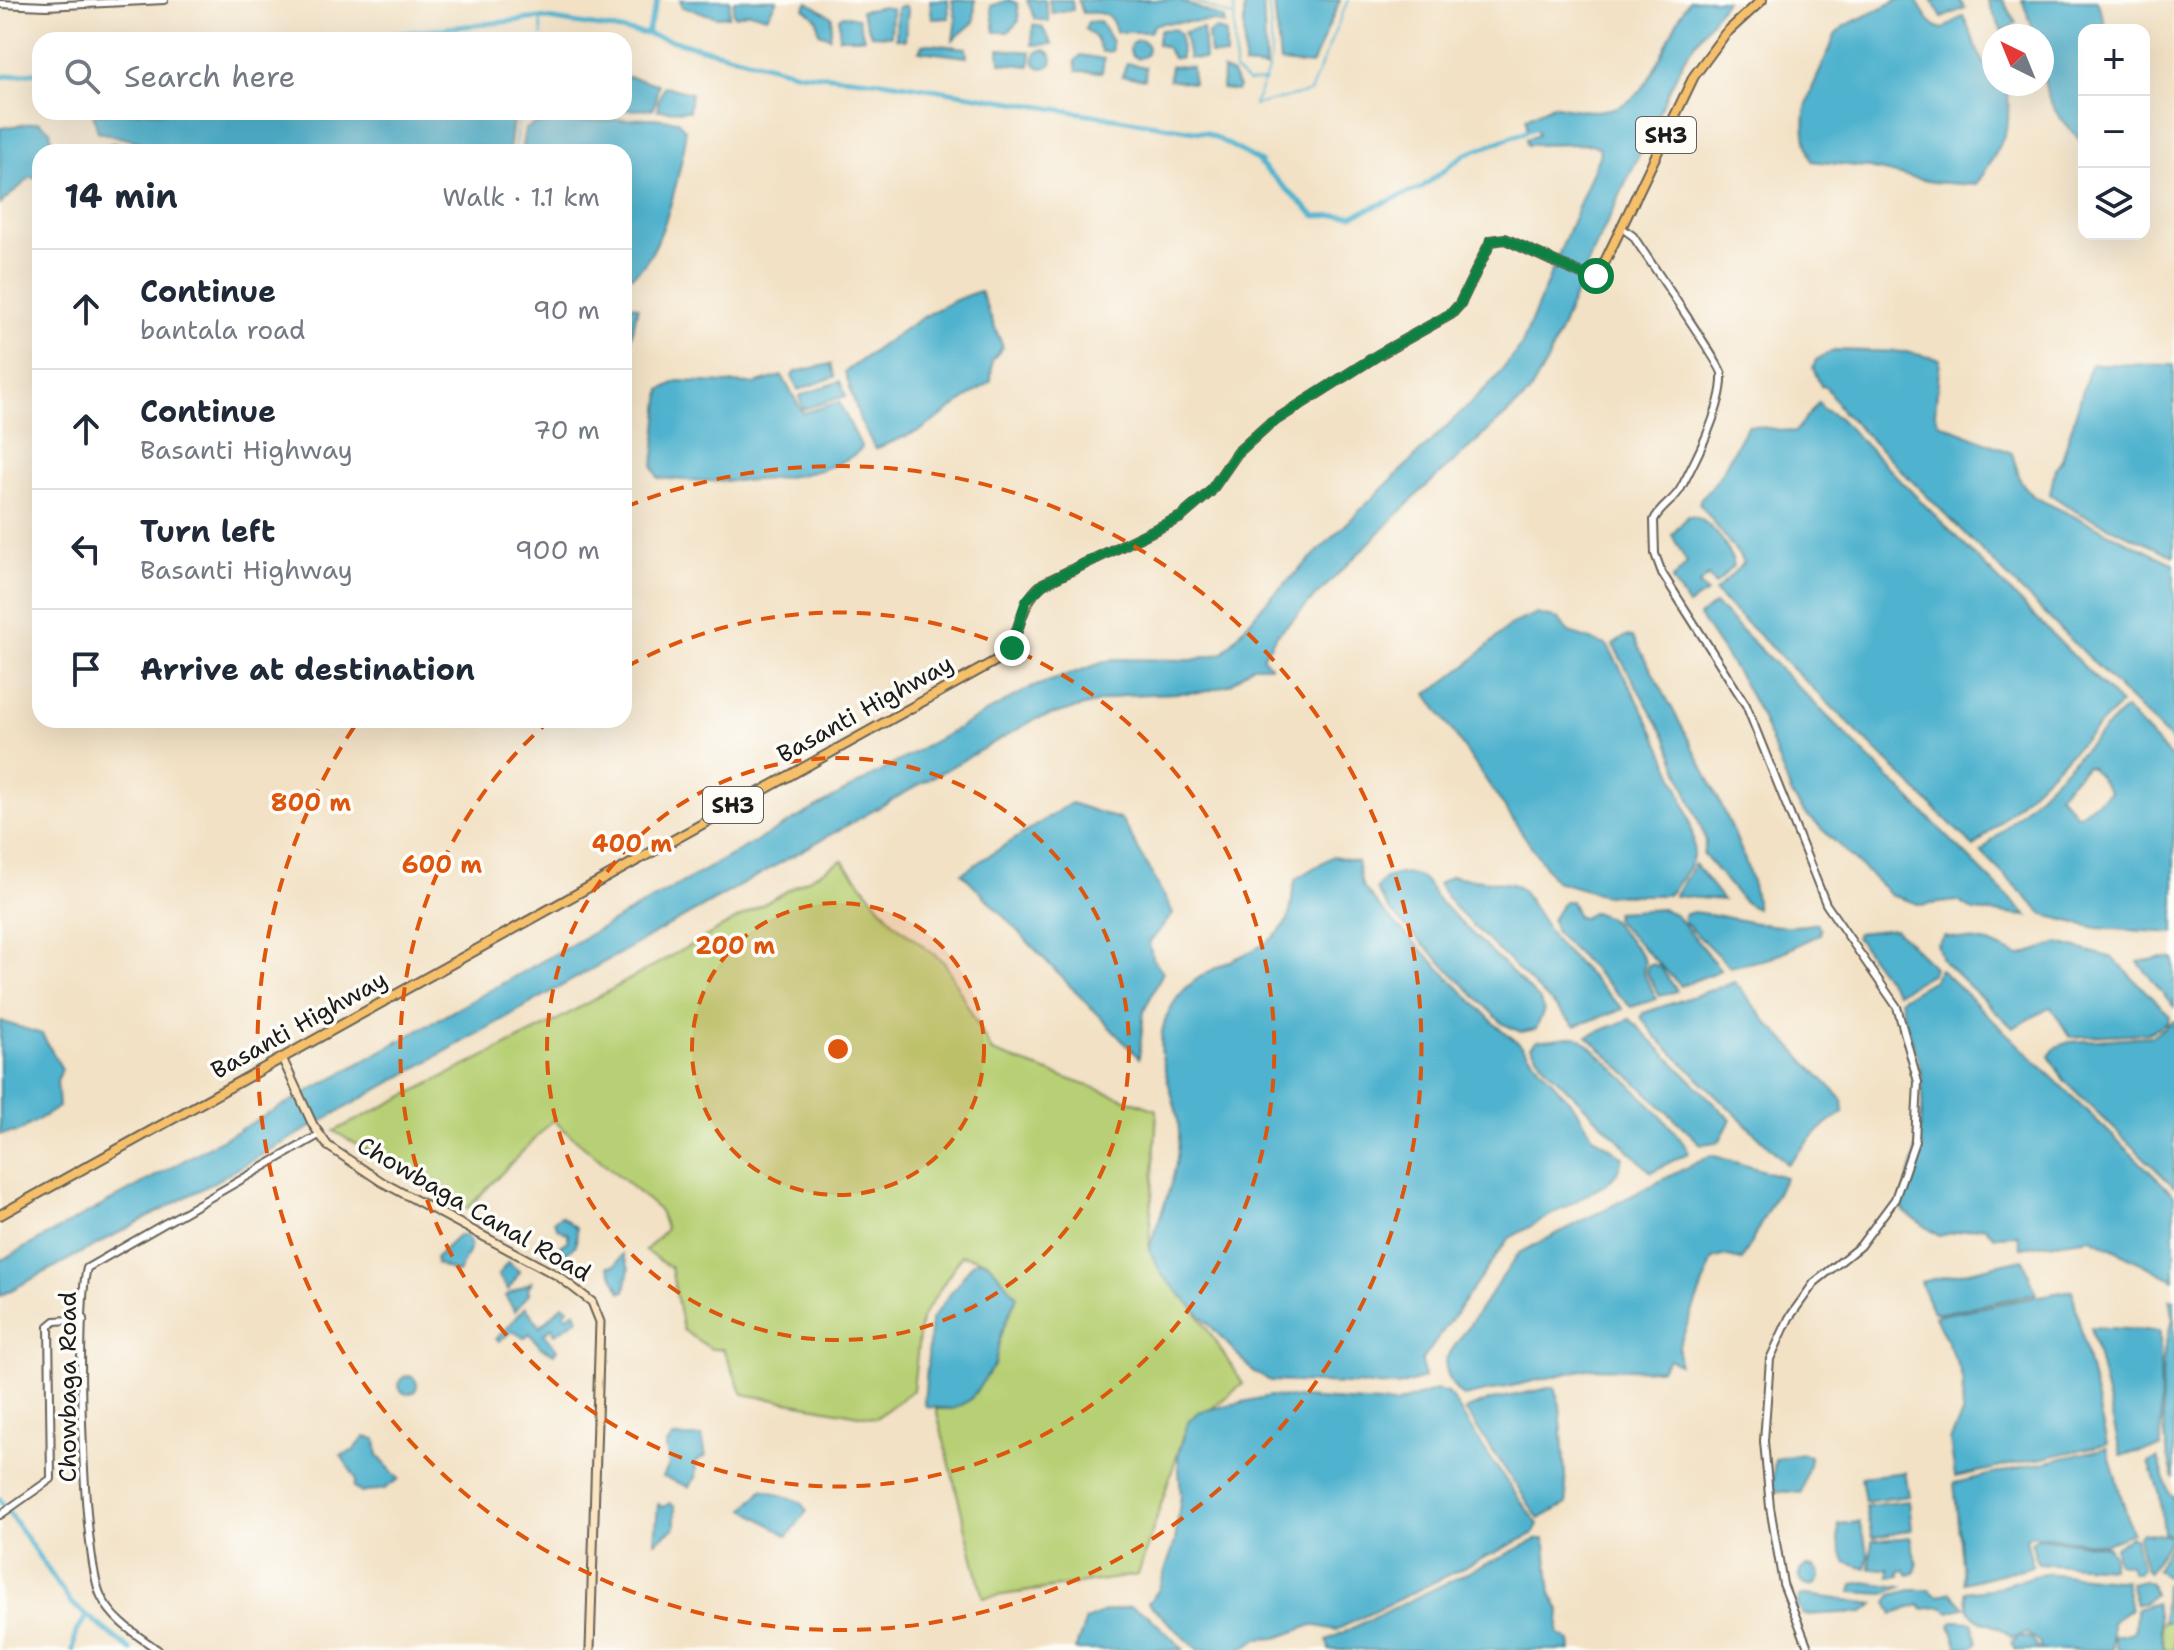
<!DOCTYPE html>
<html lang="en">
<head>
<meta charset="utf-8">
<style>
  :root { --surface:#fff; --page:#f6f6f7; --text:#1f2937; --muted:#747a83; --line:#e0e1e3 }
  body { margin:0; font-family:"Shantell Sans",sans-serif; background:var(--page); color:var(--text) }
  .controls { position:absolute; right:24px; top:24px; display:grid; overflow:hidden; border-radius:16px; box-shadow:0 8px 32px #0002 }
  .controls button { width:72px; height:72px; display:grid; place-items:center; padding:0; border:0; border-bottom:2px solid var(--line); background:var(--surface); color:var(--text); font:40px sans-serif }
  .compass { position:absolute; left:1982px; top:24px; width:72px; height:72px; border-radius:50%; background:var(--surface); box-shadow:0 8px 32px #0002; rotate:317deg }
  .stop { position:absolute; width:24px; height:24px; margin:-18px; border:6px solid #0b8043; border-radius:50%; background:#fff }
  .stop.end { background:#0b8043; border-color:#fff; box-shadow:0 2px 8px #0008 }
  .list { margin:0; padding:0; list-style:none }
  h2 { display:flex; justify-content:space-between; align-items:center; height:104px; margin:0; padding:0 32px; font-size:34px }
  h2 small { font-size:26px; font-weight:400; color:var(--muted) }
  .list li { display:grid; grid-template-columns:52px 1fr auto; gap:24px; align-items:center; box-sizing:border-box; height:120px; padding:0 32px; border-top:2px solid var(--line) }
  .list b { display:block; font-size:30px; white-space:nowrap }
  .list p { margin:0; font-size:26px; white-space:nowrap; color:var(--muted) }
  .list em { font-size:26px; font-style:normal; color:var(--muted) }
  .icon { flex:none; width:44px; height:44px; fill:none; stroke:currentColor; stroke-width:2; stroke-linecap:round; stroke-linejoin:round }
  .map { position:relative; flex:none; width:2174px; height:1650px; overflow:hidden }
  .search { position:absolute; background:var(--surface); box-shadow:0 8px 32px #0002; left:32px; top:32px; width:600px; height:88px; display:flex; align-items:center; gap:20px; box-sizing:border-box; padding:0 28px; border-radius:24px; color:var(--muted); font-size:30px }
  .panel { position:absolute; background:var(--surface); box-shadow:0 8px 32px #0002; left:32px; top:144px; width:600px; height:584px; border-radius:24px }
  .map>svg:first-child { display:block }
</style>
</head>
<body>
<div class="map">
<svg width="2174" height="1650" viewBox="0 0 2174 1650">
  <rect width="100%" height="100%" fill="#fdfcf7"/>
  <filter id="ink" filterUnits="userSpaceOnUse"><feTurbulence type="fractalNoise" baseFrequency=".0125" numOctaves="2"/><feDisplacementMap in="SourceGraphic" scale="16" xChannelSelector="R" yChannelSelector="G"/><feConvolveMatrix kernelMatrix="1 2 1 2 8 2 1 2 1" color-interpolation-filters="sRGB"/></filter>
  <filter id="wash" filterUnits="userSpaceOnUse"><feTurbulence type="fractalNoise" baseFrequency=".006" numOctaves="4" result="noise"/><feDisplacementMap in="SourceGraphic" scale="32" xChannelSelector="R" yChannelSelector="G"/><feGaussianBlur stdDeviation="1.8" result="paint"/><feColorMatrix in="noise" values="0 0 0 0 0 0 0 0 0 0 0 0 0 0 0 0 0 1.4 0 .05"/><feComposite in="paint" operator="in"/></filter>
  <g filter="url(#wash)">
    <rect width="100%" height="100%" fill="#f2e1c4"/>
    <g fill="#b8d075" stroke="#6a7648" stroke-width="2">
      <path d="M 842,860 L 895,924 L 945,963 L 992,1052 L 1157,1110 L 1149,1249 L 1195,1310 L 1243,1384 L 1186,1428 L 1138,1575 L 983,1598 L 936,1409 L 953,1409 L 1001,1333 L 1017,1297 L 988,1262 L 962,1255 L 921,1319 L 913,1390 L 876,1418 L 743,1394 L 723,1349 L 711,1349 L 683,1330 L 671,1268 L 645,1251 L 666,1229 L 660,1211 L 553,1120 L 467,1209 L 334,1131 L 548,1025 Z"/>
      <path d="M 2174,1621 L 2174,1650 L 2164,1650 L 2160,1623 Z"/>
    </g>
    <g fill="#4fb2ce" stroke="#366775" stroke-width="2" fill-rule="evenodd">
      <path d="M 680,0 L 730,0 L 729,16 L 717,17 L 682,7 Z"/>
      <path d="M 734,0 L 777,0 L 767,17 L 749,12 L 736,16 L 733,14 Z"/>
      <path d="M 930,0 L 948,0 L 949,18 L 932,19 Z"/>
      <path d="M 952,0 L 975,0 L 974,22 L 953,40 L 956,19 Z"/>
      <path d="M 1008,0 L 1017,3 L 1019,21 L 1008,32 L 995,32 L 991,6 Z"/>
      <path d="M 1027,0 L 1045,0 L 1049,22 L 1035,19 Z"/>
      <path d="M 1049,0 L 1072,0 L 1073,10 L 1052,13 Z"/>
      <path d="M 1078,0 L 1179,0 L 1224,19 L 1225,25 L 1212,21 L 1161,23 L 1154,25 L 1150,32 L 1116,32 C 1111,11 1103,12 1083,13 Z"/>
      <path d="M 1244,0 L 1263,0 L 1266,68 L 1244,66 Z"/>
      <path d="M 1274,0 L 1340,0 L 1312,65 L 1280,62 Z"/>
      <path d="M 1689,0 L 1726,0 L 1684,59 L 1590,259 L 1547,362 L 1528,395 L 1421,491 L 1276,636 L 1263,657 L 1270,666 L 1252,666 L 1231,684 L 1204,692 L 1125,695 L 1036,719 L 203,1188 L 0,1296 L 0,1261 C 346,1074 686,879 1030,688 L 1113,659 L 1192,660 L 1223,653 L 1264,604 L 1496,378 L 1522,344 L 1599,156 L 1600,148 L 1592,144 L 1527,145 L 1526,139 L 1538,135 L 1537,130 L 1527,128 L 1526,118 L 1553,105 C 1652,130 1647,70 1689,0 Z"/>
      <path d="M 1898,0 L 1916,0 C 1924,12 1928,25 1943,29 L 1963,16 C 1975,37 1976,59 1994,76 L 1994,84 L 2004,84 C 2019,121 1997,154 1976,185 L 1932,182 L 1865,167 L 1812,161 C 1791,106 1818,85 1835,35 L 1844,26 Z"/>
      <path d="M 1932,0 L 1959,0 L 1965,8 L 1942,18 Z"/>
      <path d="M 1987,0 L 2003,0 L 2016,23 L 2002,31 Z"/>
      <path d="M 2022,0 L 2097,0 L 2107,30 L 2084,30 L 2084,143 C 2044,108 2042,87 2042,36 L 2036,36 Z"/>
      <path d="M 808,2 L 832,17 L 830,37 L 819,33 L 817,19 L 804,8 Z"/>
      <path d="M 905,6 L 908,10 L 905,40 L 896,38 L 897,8 Z"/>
      <path d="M 883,7 L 892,9 L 891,36 L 871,35 L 861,11 Z"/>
      <path d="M 843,15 L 858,18 L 864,38 L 839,38 L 839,18 Z"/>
      <path d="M 1100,21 L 1112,42 L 1112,51 L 1102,52 L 1096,38 L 1085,29 L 1088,22 Z"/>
      <path d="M 1033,25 L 1042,27 L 1052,44 L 1032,45 Z"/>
      <path d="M 1203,28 L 1205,59 L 1189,58 L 1184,32 Z"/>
      <path d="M 1174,29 L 1180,33 L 1181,58 L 1173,58 L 1166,47 L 1157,44 L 1160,30 Z"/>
      <path d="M 1216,29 L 1226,33 L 1226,56 L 1210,54 L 1208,33 Z"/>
      <circle cx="1139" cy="49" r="9"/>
      <path d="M 930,44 L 966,48 L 967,57 L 919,51 L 922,45 Z"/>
      <path d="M 999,49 L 1031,52 L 1030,66 L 1000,63 Z"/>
      <circle cx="1043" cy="59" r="9"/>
      <path d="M 1081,55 L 1104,59 L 1102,72 L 1077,71 L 1075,61 Z"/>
      <path d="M 1127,63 L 1146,67 L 1145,79 L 1122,76 Z"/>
      <path d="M 1171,66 L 1192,67 L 1193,83 L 1169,80 Z"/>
      <path d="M 1223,70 L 1231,73 L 1239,87 L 1237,91 L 1222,89 Z"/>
      <path d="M 624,76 L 658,84 L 654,109 L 624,110 Z"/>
      <path d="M 664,86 L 691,93 L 689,111 L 658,110 L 658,101 Z"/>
      <path d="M 112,112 L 514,112 L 509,152 L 150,152 L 140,142 L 98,132 L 93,115 Z"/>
      <path d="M 653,118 L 678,121 L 685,130 L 685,143 C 679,174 660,272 624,279 L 624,152 L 521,152 L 525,130 L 534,124 Z"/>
      <path d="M 39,122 L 50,130 L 54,152 L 40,152 L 40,181 L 31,177 L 0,204 L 0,128 Z"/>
      <path d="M 111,143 L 123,144 L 140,152 L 95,152 Z"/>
      <path d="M 980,291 L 1003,347 L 992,360 L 991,381 L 921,430 L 875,449 L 860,420 L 845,372 C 885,344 931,305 980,291 Z"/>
      <path d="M 624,303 L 638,307 L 629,347 L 624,347 Z"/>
      <path d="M 1834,350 L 1906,352 L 1940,359 L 1935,413 L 1939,423 L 2012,453 L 2021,482 L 2034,497 L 2174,564 L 2174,743 L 1843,412 L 1826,387 L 1821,386 L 1813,368 L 1816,360 Z"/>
      <path d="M 831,364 L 835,377 L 798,390 L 792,376 L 795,372 Z"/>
      <path d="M 2091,364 L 2174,365 L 2174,556 L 2077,512 L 2050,494 L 2055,469 L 2062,459 Z"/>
      <path d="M 782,376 L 803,413 L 839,402 L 862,448 C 822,487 710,483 658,478 L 653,466 L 661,390 L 678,381 L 753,384 Z"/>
      <path d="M 840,381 L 846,396 L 803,409 L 799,396 Z"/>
      <path d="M 1819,402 L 1823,409 L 1838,417 L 2121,704 L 1974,847 L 1715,592 L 1744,562 L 1699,503 L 1701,498 C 1727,473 1729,453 1748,425 L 1795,432 Z"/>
      <path d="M 1688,516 C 1708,516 1731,548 1734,566 L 1715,585 L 1708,576 L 1699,584 L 1707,593 L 1688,605 L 1672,580 L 1687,563 L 1672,535 Z"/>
      <path d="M 1715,604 L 2027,916 L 1974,911 L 1958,901 L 1921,905 L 1891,895 L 1803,811 L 1792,795 L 1760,714 L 1741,679 L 1699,616 Z"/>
      <path d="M 1536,614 L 1559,619 L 1569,633 L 1607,645 C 1629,683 1706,819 1692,860 C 1688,872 1676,885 1668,895 L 1604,895 L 1555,881 L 1427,694 L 1466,666 L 1511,624 Z"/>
      <path d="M 1626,636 L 1633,637 C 1659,684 1761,864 1756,909 L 1744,902 L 1703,854 L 1706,841 L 1667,740 L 1613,645 Z"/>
      <path d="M 2125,709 L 2174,761 L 2174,933 L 2097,928 L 2044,915 L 1981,852 ZM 2086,766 L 2091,767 L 2110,792 L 2077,816 L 2059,794 Z"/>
      <path d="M 1071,803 L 1122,820 L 1171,909 L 1173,914 L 1149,943 L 1152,957 L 1163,972 L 1144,1011 L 1139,1058 L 962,873 Z"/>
      <path d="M 1333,856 L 1357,861 L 1362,885 L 1382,910 L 1497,1026 L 1520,1044 L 1578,1111 L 1592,1135 L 1623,1157 L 1617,1173 L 1608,1183 L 1508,1239 L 1422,1361 L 1424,1378 L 1398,1386 L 1270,1381 L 1254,1372 L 1162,1275 L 1149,1249 C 1160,1213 1178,1176 1179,1138 C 1181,1100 1152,1061 1164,1024 C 1186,956 1263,965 1287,921 C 1294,908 1290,893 1296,879 Z"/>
      <path d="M 1695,864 L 1723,900 L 1674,896 Z"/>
      <path d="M 1399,874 C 1421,874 1426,877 1435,897 L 1539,999 L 1544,1010 L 1536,1029 L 1521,1032 L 1503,1024 L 1389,910 L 1376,889 L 1385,878 Z"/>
      <path d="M 1451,876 L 1512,884 L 1522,890 L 1556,942 L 1623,1009 L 1575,1026 L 1454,907 L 1438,884 Z"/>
      <path d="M 1564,901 L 1571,901 L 1578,917 L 1583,918 L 1594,912 L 1609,918 L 1642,955 L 1645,962 L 1643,973 L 1657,999 L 1631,1007 L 1556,933 L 1552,920 Z"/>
      <path d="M 1662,909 L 1675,914 L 1721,970 L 1681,986 L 1615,920 L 1616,912 Z"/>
      <path d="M 1693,912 C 1735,916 1774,933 1817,923 L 1821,930 L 1820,934 L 1771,958 L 1730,967 L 1684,922 L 1684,915 Z"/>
      <path d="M 1895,929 L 1934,967 L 1932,973 L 1897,993 L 1856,937 L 1857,933 Z"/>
      <path d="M 1944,936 L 1989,943 L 2019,956 L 2059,943 L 2113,958 L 2169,1015 L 2168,1022 L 2148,1033 L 2070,1037 L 2051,1007 L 2013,1028 L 1942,960 L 1937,944 Z"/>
      <path d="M 2160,958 L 2174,959 L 2174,1007 L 2138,962 Z"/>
      <path d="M 1652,964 L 1660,967 L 1677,991 L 1660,996 L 1646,972 L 1648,965 Z"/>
      <path d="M 1940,969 L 2174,1195 L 2174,1280 L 2091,1238 L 2021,1248 L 2018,1235 L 1994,1236 L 1984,1226 L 1939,1236 L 1902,1210 L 1900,1204 C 1916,1159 1929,1112 1919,1064 C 1915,1042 1902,1021 1900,999 L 1933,980 Z"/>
      <path d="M 1735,982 L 1767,1022 L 1843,1100 L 1844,1112 L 1817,1132 L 1787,1164 L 1656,1037 L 1641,1017 L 1643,1013 Z"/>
      <path d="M 1630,1019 L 1731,1120 L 1719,1142 L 1701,1144 L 1587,1036 Z"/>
      <path d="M 0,1021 L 42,1034 L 62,1069 L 57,1081 L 59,1107 L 18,1132 L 0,1134 Z"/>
      <path d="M 2174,1021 L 2174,1187 L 2064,1080 L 2049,1056 L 2056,1047 L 2069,1042 L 2152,1036 Z"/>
      <path d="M 1577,1036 C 1594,1046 1689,1140 1688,1153 L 1651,1172 L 1549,1071 L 1531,1047 L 1536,1041 Z"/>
      <path d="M 1711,1155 L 1785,1177 L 1742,1260 L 1723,1256 L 1713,1259 L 1679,1346 L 1679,1364 L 1669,1359 L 1660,1370 L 1591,1368 L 1464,1397 C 1452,1389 1446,1374 1445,1360 L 1519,1253 Z"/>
      <path d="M 561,1216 L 577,1228 L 576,1245 L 564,1254 L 559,1247 L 568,1241 L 568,1234 L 557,1228 L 554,1221 Z"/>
      <path d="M 459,1235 L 467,1237 L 471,1246 L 458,1273 L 437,1264 L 435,1258 Z"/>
      <path d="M 623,1254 L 629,1268 L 625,1291 L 621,1292 L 608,1266 L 615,1265 Z"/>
      <path d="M 2023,1259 L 2036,1294 L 1940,1313 L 1933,1312 L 1920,1282 Z"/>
      <path d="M 979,1260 L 988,1262 L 1017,1296 L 1001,1333 L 995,1364 L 970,1400 L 953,1409 L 927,1407 L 924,1403 L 931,1320 L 973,1263 Z"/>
      <path d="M 508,1262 L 520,1272 L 508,1290 L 498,1275 Z"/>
      <path d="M 533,1281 L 528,1287 L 529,1294 L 515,1311 L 505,1296 Z"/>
      <path d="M 2072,1290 L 2107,1444 L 1955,1477 L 1950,1441 L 1962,1414 L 1963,1383 L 1959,1367 L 1935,1316 Z"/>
      <path d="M 2169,1299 L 2174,1299 L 2174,1479 C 2161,1437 2155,1359 2173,1320 Z"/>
      <path d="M 563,1305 L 568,1308 L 564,1314 L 567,1316 L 575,1311 L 578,1319 L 555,1334 L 552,1327 L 544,1334 L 557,1349 L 554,1354 L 540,1347 L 530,1333 L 524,1338 L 513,1331 L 499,1341 L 496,1339 L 526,1307 L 540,1327 Z"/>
      <path d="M 2091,1327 L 2160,1331 L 2161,1448 L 2121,1455 Z"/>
      <circle cx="408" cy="1385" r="9"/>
      <path d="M 1554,1387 L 1560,1405 L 1567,1504 L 1539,1519 L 1465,1410 L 1487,1401 Z"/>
      <path d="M 1436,1390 L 1447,1393 L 1452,1398 C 1478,1441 1507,1484 1538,1524 L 1533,1534 L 1336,1630 L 1312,1625 L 1277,1638 L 1258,1639 L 1238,1650 L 1198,1650 L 1148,1603 L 1158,1591 L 1175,1542 L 1181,1495 L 1178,1456 L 1188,1422 L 1198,1412 L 1270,1396 L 1395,1404 Z"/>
      <path d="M 365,1437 L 376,1439 L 378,1456 L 399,1479 L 384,1489 L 361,1493 L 354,1487 L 356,1479 L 341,1455 L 353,1451 Z"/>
      <path d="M 673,1437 L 702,1437 L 706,1456 L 696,1461 L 695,1478 L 689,1487 L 663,1477 L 669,1465 L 666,1446 Z"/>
      <path d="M 2107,1448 L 2132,1533 L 2104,1544 L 2030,1535 L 2026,1540 L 2033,1566 L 1964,1583 L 1954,1483 Z"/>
      <path d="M 1802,1454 L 1810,1456 L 1810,1460 L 1801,1493 L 1776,1491 L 1772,1486 L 1775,1459 Z"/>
      <path d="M 2158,1458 L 2170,1495 L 2174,1496 L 2172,1535 L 2164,1533 L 2160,1495 L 2149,1462 Z"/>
      <path d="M 1905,1472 L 1909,1496 L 1865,1502 L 1861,1477 Z"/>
      <path d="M 763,1489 L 800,1502 L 807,1511 L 788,1536 L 745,1509 Z"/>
      <path d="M 1909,1501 L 1912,1530 L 1872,1538 L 1865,1506 Z"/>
      <path d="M 670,1503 L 675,1507 L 675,1528 L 655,1542 L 658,1504 L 663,1507 Z"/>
      <path d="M 1859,1522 L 1869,1556 L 1866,1569 L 1845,1562 L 1838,1540 L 1839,1524 Z"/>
      <path d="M 2142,1532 L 2171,1536 L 2149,1572 L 2146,1570 L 2138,1537 Z"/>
      <path d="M 2174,1535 L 2174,1580 L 2156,1570 Z"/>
      <path d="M 1910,1537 L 1917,1565 L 1915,1573 L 1908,1575 L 1905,1570 L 1899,1571 L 1900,1576 L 1889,1577 L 1889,1569 L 1870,1569 L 1872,1541 Z"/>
      <path d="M 2130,1537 L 2135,1538 L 2142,1569 L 2138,1573 L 2133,1573 L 2129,1565 L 2117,1563 L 2115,1547 Z"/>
      <path d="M 2038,1538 L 2107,1546 L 2113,1555 L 2111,1568 L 2038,1563 L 2031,1542 Z"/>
      <path d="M 1538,1539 L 1544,1539 L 1546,1545 L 1551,1593 L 1560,1611 L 1558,1634 L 1570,1641 L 1571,1650 L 1329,1650 L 1327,1640 Z"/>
      <circle cx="1809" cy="1576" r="10"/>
      <path d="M 2044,1573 L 2125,1581 L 2131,1609 L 2112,1622 L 2112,1650 L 2041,1650 L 2039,1642 L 2027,1633 L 2012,1638 C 1996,1617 1967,1631 1965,1592 L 1990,1589 Z"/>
      <path d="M 2144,1580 L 2151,1583 L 2154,1594 L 2145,1603 L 2136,1604 L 2130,1583 Z"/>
      <path d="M 1864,1582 L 1901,1587 L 1885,1594 L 1851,1592 L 1853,1584 Z"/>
      <path d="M 2165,1584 L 2174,1588 L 2173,1621 L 2163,1622 Z"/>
      <path d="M 1911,1590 L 1929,1590 L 1937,1596 L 1951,1592 L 1965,1607 L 1949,1612 L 1941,1607 L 1923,1609 L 1919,1605 L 1893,1614 L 1887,1602 L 1892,1595 Z"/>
      <path d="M 1808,1595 L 1874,1604 L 1863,1612 L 1803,1615 L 1797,1604 L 1800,1597 Z"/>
      <path d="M 2156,1603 L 2164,1650 L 2117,1650 L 2113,1636 C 2138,1632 2135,1635 2136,1609 Z"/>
      <path d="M 1130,1607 L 1147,1614 L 1184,1650 L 1075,1650 L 1086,1620 L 1104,1612 Z"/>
      <path d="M 1954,1621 L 1973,1622 L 1977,1643 L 1970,1648 L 1958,1647 L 1950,1625 Z"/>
      <path d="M 2019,1636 L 2031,1638 L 2039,1650 L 2016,1650 L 2012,1643 Z"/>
    </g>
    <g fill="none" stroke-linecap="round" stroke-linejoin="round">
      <g stroke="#4fb2ce" stroke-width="2">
        <path d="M 1190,0 L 1234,17"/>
        <path d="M 1234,0 L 1235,71 L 1247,82 L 1266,81"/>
        <path d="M 540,18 L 542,35"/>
        <path d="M 1254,104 C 1277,58 1272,49 1268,0"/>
        <path d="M 1254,105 L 1310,92 L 1348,0"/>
        <path d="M 514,152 L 519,112"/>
      </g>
      <g stroke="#4fb2ce" stroke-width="5">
        <path d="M 647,33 L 658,0"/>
        <path d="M 338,40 L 540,18 L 647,34 L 798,73 L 882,81 L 1207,133 L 1261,162"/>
        <path d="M 0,77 L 40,72"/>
        <path d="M 1259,163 L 1315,216 L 1354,215 L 1421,188 L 1464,155 L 1535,128"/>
        <path d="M 0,1500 L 71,1603 L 131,1650"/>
        <path d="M 73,1650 L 76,1632 L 86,1617"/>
      </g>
    </g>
  </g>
  <g filter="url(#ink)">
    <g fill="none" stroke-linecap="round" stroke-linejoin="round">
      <defs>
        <g id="tertiary">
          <path d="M 0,4 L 46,6 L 164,0"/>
          <path d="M 1622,228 L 1633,236 C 1644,253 1722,366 1722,374 C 1724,406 1696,459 1681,488 C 1674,501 1660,507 1654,520 L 1655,554 L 1662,573 L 1746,705 L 1826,904 L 1897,1007 L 1918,1082 L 1915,1141 L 1895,1199 L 1860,1246 L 1814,1283 L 1789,1318 L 1770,1359 L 1764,1441 L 1770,1507 L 1783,1584 L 1809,1650"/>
          <path d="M 0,1515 L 51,1479 L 49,1326 L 55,1321 L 84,1319"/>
          <path d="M 158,1650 C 137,1635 112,1620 101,1596 C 82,1557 75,1312 87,1268 L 319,1135"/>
        </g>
        <path id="secondary" d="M 282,1058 L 313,1125 L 328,1146 L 382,1182 L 558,1276 L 592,1302 L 600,1322 L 590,1650"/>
        <path id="primary" d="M 0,1215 L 997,660 C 1024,642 1014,607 1043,584 L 1181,517 L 1210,492 L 1237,453 L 1268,425 L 1378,355 L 1451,314 L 1460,304 L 1491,241 L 1505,239 L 1586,276 L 1599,274 L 1694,76 L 1725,34 L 1762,0"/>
      </defs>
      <use href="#tertiary" stroke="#676157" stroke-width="10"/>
      <use href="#secondary" stroke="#676157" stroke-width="11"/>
      <use href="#primary" stroke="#676157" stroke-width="12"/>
      <use href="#tertiary" stroke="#fff" stroke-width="6"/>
      <use href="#secondary" stroke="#fbe6c4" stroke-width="7"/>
      <use href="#primary" stroke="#f6c06b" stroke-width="8"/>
    </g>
  </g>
  <g fill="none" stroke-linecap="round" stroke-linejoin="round" filter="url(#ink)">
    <path stroke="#0b8043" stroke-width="10" d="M 1012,648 L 1026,601 L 1043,584 L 1181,517 L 1210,492 L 1237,453 L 1268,425 L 1378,355 L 1451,314 L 1460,304 L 1491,241 L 1505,239 L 1586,276 L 1596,276"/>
  </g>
  <circle cx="838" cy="1049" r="146" fill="#de560d" fill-opacity=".12"/>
  <g fill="none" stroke="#de560d" stroke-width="4" stroke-dasharray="14 10">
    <circle cx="838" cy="1049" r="146"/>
    <circle cx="838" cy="1049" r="291"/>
    <path d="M626 667A437 437 0 1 1 548 722"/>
    <path d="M625 507A582 582 0 1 1 356 724"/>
  </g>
  <g text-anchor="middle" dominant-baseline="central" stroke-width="7" stroke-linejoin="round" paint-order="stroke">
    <g fill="#fdfcf7" stroke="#605f5e" stroke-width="2">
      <rect x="1636" y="117" width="60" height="36" rx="6"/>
      <rect x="703" y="787" width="60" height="36" rx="6"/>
    </g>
    <g font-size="22" font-weight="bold" fill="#1c1c1c">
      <text x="1666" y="135">SH3</text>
      <text x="733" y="805">SH3</text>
    </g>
    <g font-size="24" fill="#1c1c1c" stroke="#fdfcf7">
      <text transform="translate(865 709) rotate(-29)">Basanti Highway</text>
      <text transform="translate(299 1025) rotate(-29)">Basanti Highway</text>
      <text transform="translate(474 1209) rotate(30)">Chowbaga Canal Road</text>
      <text transform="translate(68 1387) rotate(-90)">Chowbaga Road</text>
    </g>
  </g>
  <circle cx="838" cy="1049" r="12" fill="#de560d" stroke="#fdfcf7" stroke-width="4"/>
  <g font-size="24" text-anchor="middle" font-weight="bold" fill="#de560d" stroke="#fdfcf7" stroke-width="7" stroke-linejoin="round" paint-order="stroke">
    <text x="311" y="811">800 m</text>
    <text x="632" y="852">400 m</text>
    <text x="442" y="873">600 m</text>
    <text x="735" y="954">200 m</text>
  </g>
</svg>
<div class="controls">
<button>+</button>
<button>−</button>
<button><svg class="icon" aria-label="layers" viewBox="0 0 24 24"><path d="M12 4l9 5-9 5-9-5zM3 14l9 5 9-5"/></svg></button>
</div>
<svg class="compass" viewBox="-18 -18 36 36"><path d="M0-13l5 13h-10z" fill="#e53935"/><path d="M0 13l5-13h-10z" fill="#747a83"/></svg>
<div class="stop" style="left:1596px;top:276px"></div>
<div class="stop end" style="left:1012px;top:648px"></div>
<div class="search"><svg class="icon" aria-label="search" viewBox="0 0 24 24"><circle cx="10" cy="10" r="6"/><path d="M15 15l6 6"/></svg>Search here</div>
<section class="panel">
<h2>14 min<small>Walk · 1.1 km</small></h2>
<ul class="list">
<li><svg class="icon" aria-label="ahead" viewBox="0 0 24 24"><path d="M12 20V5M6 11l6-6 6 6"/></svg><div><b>Continue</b><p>bantala road</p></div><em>90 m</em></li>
<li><svg class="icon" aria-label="ahead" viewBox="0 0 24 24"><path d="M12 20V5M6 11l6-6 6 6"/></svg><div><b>Continue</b><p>Basanti Highway</p></div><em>70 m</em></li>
<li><svg class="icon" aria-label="left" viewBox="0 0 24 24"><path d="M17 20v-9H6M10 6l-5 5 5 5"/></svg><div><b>Turn left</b><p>Basanti Highway</p></div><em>900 m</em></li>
<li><svg class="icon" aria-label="arrive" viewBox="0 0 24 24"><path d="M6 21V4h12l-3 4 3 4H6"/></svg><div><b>Arrive at destination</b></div></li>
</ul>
</section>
</div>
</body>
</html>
